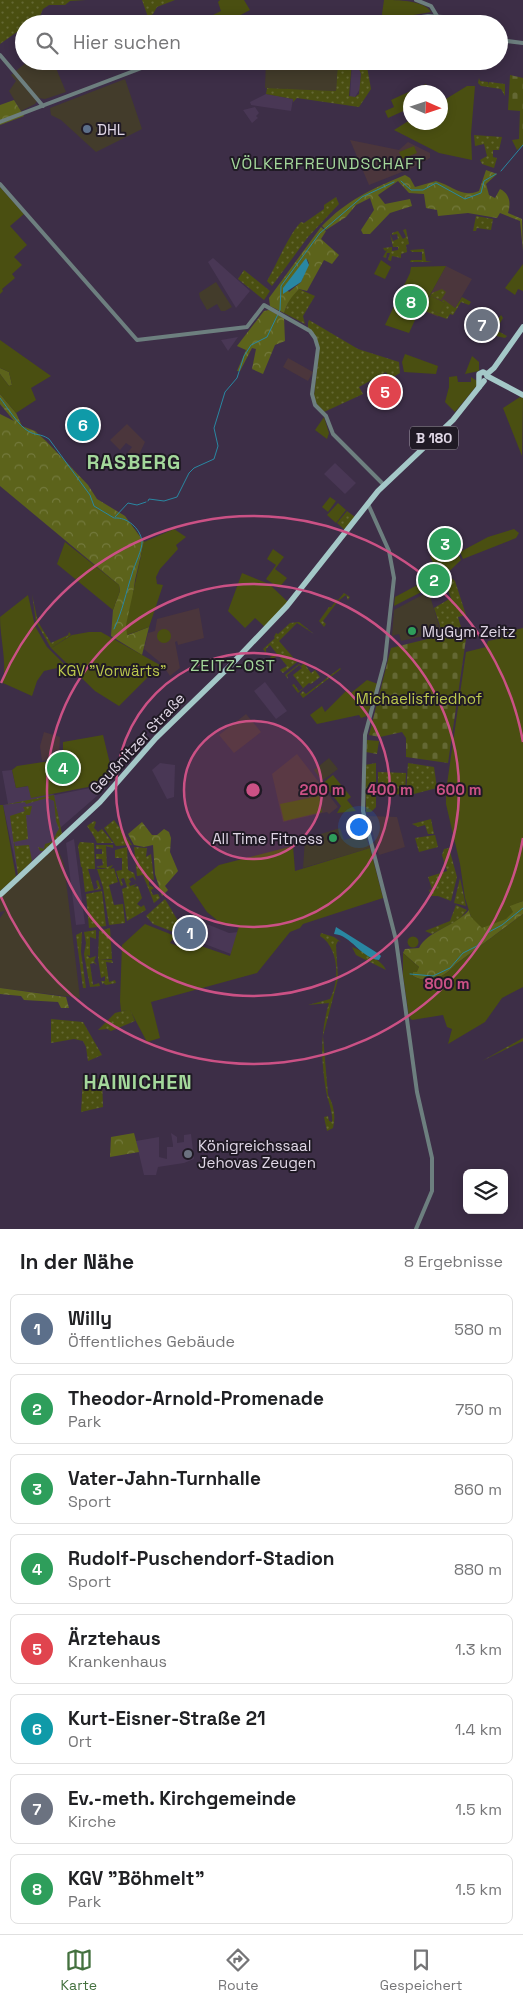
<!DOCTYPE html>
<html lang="de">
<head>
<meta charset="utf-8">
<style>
  :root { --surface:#fff; --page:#f6f6f6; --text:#202124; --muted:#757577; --line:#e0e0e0; --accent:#44713f }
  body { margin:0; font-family:"Space Grotesk",sans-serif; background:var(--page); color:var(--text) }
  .controls { position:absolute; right:15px; bottom:15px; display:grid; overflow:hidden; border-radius:8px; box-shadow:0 2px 12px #0003 }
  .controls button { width:45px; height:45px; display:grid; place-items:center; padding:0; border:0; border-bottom:1px solid var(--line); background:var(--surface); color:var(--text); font:25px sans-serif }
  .compass { position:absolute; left:403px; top:85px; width:45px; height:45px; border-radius:50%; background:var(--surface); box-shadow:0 2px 12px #0003; rotate:93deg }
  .you { position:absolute; left:358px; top:826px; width:18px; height:18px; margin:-12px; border:4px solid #fff; border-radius:50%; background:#1a73e8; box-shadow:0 0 0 8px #1a73e833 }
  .badge { display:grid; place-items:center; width:32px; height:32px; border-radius:50%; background:var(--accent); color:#fff; font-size:16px; font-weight:700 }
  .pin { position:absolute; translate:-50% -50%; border:2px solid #fff; box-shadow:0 1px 5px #0006 }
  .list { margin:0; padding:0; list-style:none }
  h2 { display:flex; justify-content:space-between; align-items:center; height:65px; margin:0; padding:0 20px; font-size:21px }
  h2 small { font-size:16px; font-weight:400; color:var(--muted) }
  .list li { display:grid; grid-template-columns:32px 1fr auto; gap:15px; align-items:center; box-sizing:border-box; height:70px; margin:0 10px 10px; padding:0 10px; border:1px solid var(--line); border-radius:8px }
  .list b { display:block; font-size:19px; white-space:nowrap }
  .list p { margin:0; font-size:16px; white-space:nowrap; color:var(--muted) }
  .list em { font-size:16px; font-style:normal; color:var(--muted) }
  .icon { flex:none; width:28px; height:28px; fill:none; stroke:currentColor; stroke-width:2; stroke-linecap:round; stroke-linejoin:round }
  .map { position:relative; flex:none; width:523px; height:1229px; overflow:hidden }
  .search { position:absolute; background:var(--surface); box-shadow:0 2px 12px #0003; left:15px; right:15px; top:15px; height:55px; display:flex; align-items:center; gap:12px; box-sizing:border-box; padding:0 18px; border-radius:28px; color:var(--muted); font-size:19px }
  .sheet { height:705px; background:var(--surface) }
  nav { display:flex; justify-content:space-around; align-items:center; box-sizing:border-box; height:70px; border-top:1px solid var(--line); background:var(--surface); font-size:14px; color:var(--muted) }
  nav a { display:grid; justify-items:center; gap:2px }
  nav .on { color:var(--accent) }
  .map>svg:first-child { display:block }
</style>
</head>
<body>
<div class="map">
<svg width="523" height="1229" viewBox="0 0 523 1229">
  <defs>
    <pattern id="grass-dots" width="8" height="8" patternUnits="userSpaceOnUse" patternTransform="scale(1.25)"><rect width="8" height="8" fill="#4a4f11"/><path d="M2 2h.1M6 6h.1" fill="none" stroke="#646834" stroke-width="1.8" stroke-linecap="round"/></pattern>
    <pattern id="forest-crowns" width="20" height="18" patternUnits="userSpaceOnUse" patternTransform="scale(1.25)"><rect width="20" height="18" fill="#5c631b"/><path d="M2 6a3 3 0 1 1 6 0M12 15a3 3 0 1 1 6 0" fill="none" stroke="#73793c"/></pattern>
    <pattern id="cemetery-stones" width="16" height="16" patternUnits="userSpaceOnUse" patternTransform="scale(1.25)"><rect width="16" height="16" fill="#4a4f11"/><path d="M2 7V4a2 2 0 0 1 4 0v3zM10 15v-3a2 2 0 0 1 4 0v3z" fill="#646834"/></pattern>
  </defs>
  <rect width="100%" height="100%" fill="#3d2e47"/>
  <g fill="#433c2b">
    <path d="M 28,61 L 53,61 L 66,92 L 45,99 L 39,98 L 35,104 L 21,111 L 9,91 L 16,81 L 11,75 Z"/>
    <path d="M 266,61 L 338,61 L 336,91 L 265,88 Z"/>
    <path d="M 125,79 L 142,129 L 96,152 L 61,120 L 51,115 L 50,108 Z"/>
    <path d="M 216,282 L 232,307 L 225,311 L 221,311 L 217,304 L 207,310 L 200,298 L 199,293 Z"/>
    <path d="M 424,594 L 426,598 L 430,596 L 441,632 L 401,641 L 399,634 L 392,636 L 394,610 Z"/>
    <path d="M 329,758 L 338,769 L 322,781 L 314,770 Z"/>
    <path d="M 340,828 L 344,840 L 365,834 L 370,848 L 303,868 L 305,839 Z"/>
    <path d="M 54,849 L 59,852 L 64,864 L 80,998 L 0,988 L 0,918 L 5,911 L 0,912 L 0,891 Z"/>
  </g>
  <g fill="#493755">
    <path d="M 352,61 L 356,61 L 361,73 L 360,89 L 355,97 L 350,97 Z"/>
    <path d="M 266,94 L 293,99 L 291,111 L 251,105 L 250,102 Z"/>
    <path d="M 255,107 L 259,113 L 256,116 L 258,118 L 252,123 L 243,110 Z"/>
    <path d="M 213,258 L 250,291 L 236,308 L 208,262 Z"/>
    <path d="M 238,337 L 228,351 L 221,340 Z"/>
    <path d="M 335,463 L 356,483 L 345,494 L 324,474 Z"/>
    <path d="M 265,682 L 287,711 L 276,719 L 254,691 Z"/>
    <path d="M 160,763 L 175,765 L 174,797 L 167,799 L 152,770 Z"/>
    <path d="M 12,770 L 16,788 L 29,786 L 55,795 L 105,785 L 105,789 L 60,828 L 62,834 L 18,875 L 3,805 L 8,804 L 2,771 Z"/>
    <path d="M 74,839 L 85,924 L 76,925 L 66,843 Z"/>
    <path d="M 202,922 L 229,933 L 239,932 L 231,954 L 197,941 L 196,938 Z"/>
    <path d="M 171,1133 L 177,1137 L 177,1143 L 184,1142 L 184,1135 L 191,1134 L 194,1159 L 184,1163 L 158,1167 L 156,1175 L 144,1175 L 136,1141 L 159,1137 L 159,1157 L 167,1159 L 167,1147 L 173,1147 L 173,1145 Z"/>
  </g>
  <g fill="#4b363c">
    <path d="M 350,140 L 399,150 L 408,142 L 430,153 L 430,158 L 412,168 L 369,185 Z"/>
    <path d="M 446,266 L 472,279 L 455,308 L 446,303 L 438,317 L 422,310 Z"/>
    <path d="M 288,358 L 313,372 L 308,381 L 283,367 Z"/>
    <path d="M 127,424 L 145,442 L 136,461 L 126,455 L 132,447 L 126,443 L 120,450 L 110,440 Z"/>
    <path d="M 199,608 L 204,638 L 178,645 L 177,641 L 175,642 L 180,668 L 170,676 L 162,664 L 144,649 L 148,633 L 155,631 L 157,619 Z"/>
    <path d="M 246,714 L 261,732 L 234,753 L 219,735 Z"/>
    <path d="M 44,732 L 60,737 L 59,758 L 42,761 L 40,746 Z"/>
    <path d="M 297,754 L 338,807 L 329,814 L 327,812 L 283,822 L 272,774 Z"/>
    <path d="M 368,816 L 397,817 L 405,847 L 379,855 Z"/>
  </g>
  <g fill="url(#grass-dots)">
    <path d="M 0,0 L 86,0 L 70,1 L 65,5 L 49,5 L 43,9 L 40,16 L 29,24 L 24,24 L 24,27 L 0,44 Z"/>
    <path d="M 142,0 L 175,0 L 157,7 L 153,14 L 148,17 Z"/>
    <path d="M 338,61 L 352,61 L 349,96 L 355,97 L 359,94 L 361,74 L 356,61 L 366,61 L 371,89 L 359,107 L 297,98 L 293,102 L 293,99 L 266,94 L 267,88 L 336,91 Z"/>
    <path d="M 479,78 L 480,81 L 488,82 L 488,85 L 489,82 L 505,84 L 505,96 L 501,89 L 481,86 L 478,83 Z"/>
    <path d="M 474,135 L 502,137 L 499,150 L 493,150 L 493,157 L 497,158 L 494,168 L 482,164 L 480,160 L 487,156 L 484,144 L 475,146 Z"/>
    <path d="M 336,197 L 339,204 L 308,237 L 272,286 L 267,281 C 277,264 289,234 301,222 L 304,223 L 324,209 L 324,205 Z"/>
    <path d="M 476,216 L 493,219 L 491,230 L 477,228 L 476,231 L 473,231 Z"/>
    <path d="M 406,229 L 409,244 L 406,245 L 407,252 L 401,254 L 401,258 L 392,256 L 391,261 L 388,260 L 390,253 L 387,253 L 386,258 L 383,257 L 387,250 L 385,251 L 383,248 L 392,247 L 392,251 L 398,250 L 398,247 L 393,247 L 390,234 L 393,241 L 398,239 L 397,234 L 392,235 L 392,233 L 398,231 L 403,239 L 406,237 L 403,230 Z"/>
    <path d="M 424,249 L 426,261 L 432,262 L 410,262 L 411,260 L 422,260 L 422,252 L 412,252 L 410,250 Z"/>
    <path d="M 244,270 L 270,291 L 264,300 L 238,279 Z"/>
    <path d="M 299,289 L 315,296 L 303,316 L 305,324 L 284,313 L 290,297 Z"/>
    <path d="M 442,289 L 446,292 L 441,300 L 431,296 L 425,304 L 432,293 Z"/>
    <path d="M 462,297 L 471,302 L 469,305 L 461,302 L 453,315 L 450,314 L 447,319 L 422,310 L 429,311 L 430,309 L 439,314 L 445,303 L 442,301 L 443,299 L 455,308 Z"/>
    <path d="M 501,315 L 503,318 L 496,330 L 507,336 L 505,338 L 492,335 L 492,332 L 490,331 Z"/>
    <path d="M 309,320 L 358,349 L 399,362 L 400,373 L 390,379 L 386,372 L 359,387 L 363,394 L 324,412 L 316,403 L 314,396 L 319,351 C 318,340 304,330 309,320 Z"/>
    <path d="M 347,511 L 355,517 L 345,530 L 337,523 Z"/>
    <path d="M 449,576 L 455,581 L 466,615 L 458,617 L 461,627 L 442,632 L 434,608 L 451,598 L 444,580 Z"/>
    <path d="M 344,593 L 350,597 L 348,600 L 346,595 L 338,601 L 323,621 L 326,624 L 324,627 L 319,621 L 329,607 L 332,607 L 331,605 L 332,606 L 336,601 L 335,599 L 338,600 Z"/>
    <path d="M 32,594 L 38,622 L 51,643 L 68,635 L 69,632 L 71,635 L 51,648 L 36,622 Z"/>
    <path d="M 299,622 L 314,634 L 297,623 L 279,641 L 297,662 L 283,673 L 280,670 L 287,666 L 278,655 L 272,660 L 270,657 L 277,654 L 270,645 L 266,649 L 266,653 L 263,649 L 275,638 L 274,637 L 276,633 L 278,634 L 290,623 Z"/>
    <path d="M 304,663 L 311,673 L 315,670 L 320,677 L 311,684 L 309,683 L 298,693 L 292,685 L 294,684 L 299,691 L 303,688 L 293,675 L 302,668 L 299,665 L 287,675 L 288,679 L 285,675 L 299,664 L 301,666 Z"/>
    <path d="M 340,668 L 341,669 L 303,698 L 300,694 L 303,691 L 306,694 Z"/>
    <path d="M 376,763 L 376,807 L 371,812 L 366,812 L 365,765 Z"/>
    <path d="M 408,763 L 434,767 L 437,788 L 406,796 Z"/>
    <path d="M 378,772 L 406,773 L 405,794 L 378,795 Z"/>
    <path d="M 54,795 L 62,834 L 43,851 L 40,851 L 38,847 L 44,849 L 45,844 C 56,842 54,835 59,829 L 56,821 L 54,801 L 47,798 L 26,804 L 25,802 L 3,805 Z"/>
    <path d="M 32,806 L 30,815 L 26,815 L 28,839 L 14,842 L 15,846 L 29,845 L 32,861 L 18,875 L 10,816 L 25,811 L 23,807 Z"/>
    <path d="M 431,819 L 434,834 L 428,834 L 425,825 L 418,827 L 412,824 Z"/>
    <path d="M 114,820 L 132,845 L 116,846 L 104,828 Z"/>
    <path d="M 94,821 L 96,822 L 94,828 L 98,832 L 102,829 L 113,843 L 97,843 C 95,837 92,833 87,826 Z"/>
    <path d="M 435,835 L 438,847 L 419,852 L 415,838 Z"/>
    <path d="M 80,842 L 94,843 L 95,869 L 88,869 L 94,890 L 98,888 L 96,881 L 98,880 L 101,889 L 85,892 L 82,867 L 85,867 L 81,867 L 78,846 Z"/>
    <path d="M 96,845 L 113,845 L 113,848 L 106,846 L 107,867 L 113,865 L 110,869 L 114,868 L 118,882 L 109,885 L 114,905 L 123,904 L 125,923 L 109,925 L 103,887 L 97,869 L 108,869 L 96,867 L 103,865 L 102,859 L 96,859 L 96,854 L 102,854 L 102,849 L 96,849 Z"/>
    <path d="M 127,847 L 128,870 L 134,873 L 136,881 L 133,877 L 129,879 L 131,882 L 129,883 L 130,886 L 137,884 L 133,887 L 138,886 L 142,898 L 137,904 L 141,907 L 144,905 L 146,910 L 127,921 L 122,889 L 127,887 L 124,878 L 121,879 L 123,885 L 121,886 L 116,871 L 122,870 L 122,858 L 115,858 L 115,850 Z"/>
    <path d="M 134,847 L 147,848 L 146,857 L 151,854 L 154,880 L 149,879 L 149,885 L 154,888 L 151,890 L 153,895 L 158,894 L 160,898 L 154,903 L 143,875 L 137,876 Z"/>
    <path d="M 449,848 L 457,877 L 451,901 L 438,896 L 431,896 L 429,890 L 432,889 L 428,877 L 447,871 L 442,855 L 444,849 Z"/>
    <path d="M 460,878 L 466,906 L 454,903 Z"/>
    <path d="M 102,891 L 106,926 L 89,928 L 86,894 Z"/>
    <path d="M 165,899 L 178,921 L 176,933 L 153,924 L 146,916 Z"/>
    <path d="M 456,905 L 467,910 L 459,920 L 432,934 L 425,931 L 450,921 Z"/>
    <path d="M 110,928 L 112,959 L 99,960 L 112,960 L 113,963 L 106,962 L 109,982 L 115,980 L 116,983 L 106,985 L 103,983 L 103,985 L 101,981 L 105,981 L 105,976 L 101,978 L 98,958 L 99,931 Z"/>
    <path d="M 96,930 L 96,939 L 90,937 L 90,956 L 87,955 L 90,958 L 96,956 L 94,961 L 97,965 L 94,963 L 90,964 L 93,985 L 99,983 L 100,986 L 90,987 L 84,954 L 86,943 L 84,932 Z"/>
    <path d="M 82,932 L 81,952 L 86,988 L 83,988 L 76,935 Z"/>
    <path d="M 321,933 L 334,937 L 341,942 L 338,941 L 336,945 L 338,979 L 323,1036 L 328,1095 C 334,1105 336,1117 333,1128 L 327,1131 L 324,1117 L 328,1116 L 329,1121 L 332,1122 C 333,1112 328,1101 326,1091 C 321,1060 320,1033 329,1003 L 308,1005 L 330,999 C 340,981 339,947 320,936 Z"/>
    <path d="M 352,947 C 362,951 382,960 386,970 L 356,955 Z"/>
    <path d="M 130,1009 L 135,1021 L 111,1031 L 107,1029 L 98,1030 L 115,1013 Z"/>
    <path d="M 51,1019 L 83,1022 L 102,1055 L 88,1061 L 86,1047 L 83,1041 L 74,1039 L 51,1043 Z"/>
    <path d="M 523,1038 L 523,1041 L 482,1061 Z"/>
    <path d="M 83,1079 L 102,1079 L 103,1107 L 81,1112 Z"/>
  </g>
  <g fill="url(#forest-crowns)" fill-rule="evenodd">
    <path d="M 14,100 L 24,116 L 0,125 L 0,105 Z"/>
    <path d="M 486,170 L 497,174 L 486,184 L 489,195 L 495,198 L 500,189 C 510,194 511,203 508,213 L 522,219 L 523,251 L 520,221 L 500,213 L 497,218 L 468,213 L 438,216 L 437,210 L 426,208 L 424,194 L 409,193 L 398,181 L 378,195 L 385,204 L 410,199 L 412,206 L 390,213 L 370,234 L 363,234 L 361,230 L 374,210 L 370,198 L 356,205 L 346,217 L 326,230 L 322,226 C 346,201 373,188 405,175 L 410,178 L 415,187 L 436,181 C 453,186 461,198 479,191 Z"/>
    <path d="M 321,227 L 326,231 L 321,239 L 339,255 L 332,264 L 324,260 L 307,291 L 299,289 C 291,297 287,303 284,313 L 270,306 L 269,298 ZM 307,259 L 309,263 L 301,282 L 289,292 L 285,287 Z"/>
    <path d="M 269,310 L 284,318 L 285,341 L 275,345 L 263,374 L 252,369 L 256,349 L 252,348 L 240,371 L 237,371 L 246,350 L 237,346 L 264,311 Z"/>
    <path d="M 0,368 L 9,372 L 12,385 L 9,386 L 0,374 Z"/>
    <path d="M 0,394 L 16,413 L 22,426 L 35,431 L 46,441 L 88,485 L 97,499 L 125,516 L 144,542 L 135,580 L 128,635 L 149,627 L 142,655 L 111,636 L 113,610 L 120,591 L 119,585 L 0,486 L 0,414 L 14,421 L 0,404 Z"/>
    <path d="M 142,822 L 152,835 L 157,835 L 164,829 L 169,832 L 171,838 L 170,852 L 178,871 L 165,886 L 168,890 L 162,896 L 155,874 L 153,845 L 144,847 L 134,845 L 128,834 Z"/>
    <path d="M 523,901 L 523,914 L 456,964 C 445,977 429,985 413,976 L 413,971 L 419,967 L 403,953 L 405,949 L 419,948 C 427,931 455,927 469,910 L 471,917 Z"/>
    <path d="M 0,988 L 66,997 L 69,1008 L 61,1008 L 58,1002 L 24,1000 L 21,996 L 0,994 Z"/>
    <path d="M 134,1133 L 139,1152 L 110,1157 L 111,1137 Z"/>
  </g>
  <g fill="url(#cemetery-stones)">
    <path d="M 510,75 L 523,78 L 523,145 L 517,150 L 512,140 L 519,139 L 520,111 L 508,110 Z"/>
    <path d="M 464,630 L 467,632 L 448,763 L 406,757 L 406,738 L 402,732 L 380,737 L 369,735 L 391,648 Z"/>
    <path d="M 367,740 L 379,741 L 377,754 L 366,752 Z"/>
  </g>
  <g fill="#4a4f11">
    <path d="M 220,0 L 244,0 L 250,10 L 231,20 L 231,24 L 216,24 L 213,15 L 221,11 L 218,2 Z"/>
    <path d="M 384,0 C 397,0 424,0 431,12 L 384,20 L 382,14 Z"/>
    <path d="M 426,84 L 429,92 L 410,92 L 410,108 L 388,118 L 385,111 L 394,107 L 391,100 Z"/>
    <path d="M 467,86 L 475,86 L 471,134 L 472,160 L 439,153 L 394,130 L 410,120 L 410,122 L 440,122 L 441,102 Z"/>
    <path d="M 414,146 L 417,153 L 402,159 L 399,152 Z"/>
    <path d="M 0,187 L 24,214 L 10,226 L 27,245 L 14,257 L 22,265 L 12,274 L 15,278 L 2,289 L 3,291 L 0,294 Z"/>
    <path d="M 381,260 L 391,267 L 385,279 L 374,274 Z"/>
    <path d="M 523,264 L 523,291 L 518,289 L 515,295 L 505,288 Z"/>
    <path d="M 446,266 L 425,304 L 431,296 L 445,303 L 439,314 L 430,309 L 429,312 L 420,309 L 409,333 L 385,325 L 410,273 L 411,267 Z"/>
    <path d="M 0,340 L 51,376 L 31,388 L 36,400 L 16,413 L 0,394 L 0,374 L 9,386 L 12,385 L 9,372 L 0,368 Z"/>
    <path d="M 405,354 L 438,366 L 436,374 L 404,372 L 402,362 Z"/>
    <path d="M 472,356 L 479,362 L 479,371 L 465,374 Z"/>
    <path d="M 457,376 L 458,382 L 471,382 L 471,377 L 477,381 L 478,384 L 455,412 L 445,402 L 449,387 L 449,377 Z"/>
    <path d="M 520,397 L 523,398 L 522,456 L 503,408 Z"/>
    <path d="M 324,417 L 329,433 L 327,439 L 315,430 Z"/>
    <path d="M 330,497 L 336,501 L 328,512 L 322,507 Z"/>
    <path d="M 338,503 L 346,510 L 336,523 L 327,515 Z"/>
    <path d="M 174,529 L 186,537 L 176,545 L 178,549 L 160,569 L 156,577 L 157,584 L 163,585 L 149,627 L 127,635 L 126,625 L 144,542 Z"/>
    <path d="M 514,529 L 519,533 L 516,538 L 463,559 L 460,552 L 488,537 Z"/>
    <path d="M 65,542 L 119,585 L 120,591 L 113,610 L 57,564 Z"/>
    <path d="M 454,544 L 461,560 L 435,585 L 394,606 L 395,597 L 438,574 L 430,556 Z"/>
    <path d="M 273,549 L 284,557 L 275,569 L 287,578 L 279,588 L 266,579 L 276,565 L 267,559 Z"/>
    <path d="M 242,573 L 269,584 L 288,602 L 265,627 L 255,618 L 245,628 L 228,611 Z"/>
    <path d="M 28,595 L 35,626 L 47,647 L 66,666 L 44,671 L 37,681 L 32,696 L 3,683 C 7,660 0,639 0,617 Z"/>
    <path d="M 523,628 L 523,901 L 510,906 L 513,912 L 506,919 L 482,928 L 471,917 L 465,898 L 460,864 L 446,804 L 446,791 L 466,652 L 486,647 L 488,641 L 498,639 L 498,634 Z"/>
    <circle cx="164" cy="636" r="7"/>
    <path d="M 89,632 L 101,632 L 160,665 L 119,706 L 95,691 L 51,648 L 72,635 Z"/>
    <path d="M 367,680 L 378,684 L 367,716 L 361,718 L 359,715 L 317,724 L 310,715 L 322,706 L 325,712 L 348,689 L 351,693 Z"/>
    <path d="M 103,735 L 113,776 L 109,783 L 31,798 L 28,786 L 16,788 L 12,770 L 17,766 L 63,759 L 63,742 Z"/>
    <path d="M 333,775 L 351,797 L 347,800 L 356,811 L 337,813 L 341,806 L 323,783 Z"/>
    <path d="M 319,796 L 322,812 L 284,821 L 280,804 Z"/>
    <path d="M 0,805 L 3,805 L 16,877 L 0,891 Z"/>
    <path d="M 293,846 L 295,871 L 370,848 L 383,898 L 303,924 L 300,928 L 290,932 L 257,973 L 151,1002 L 160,1038 L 147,1042 L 130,1010 L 121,1011 L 120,1001 L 122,945 L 145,924 L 175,936 L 170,943 L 188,950 L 195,944 L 230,956 L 239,926 L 223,925 L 207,912 L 190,887 L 219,865 Z"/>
    <path d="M 523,914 L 523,987 L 502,998 L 485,1022 L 448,1044 L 452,1029 L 447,1027 L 443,1015 L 412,1020 L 409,1017 L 403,975 L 403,953 L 419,967 L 417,972 L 413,972 L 413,976 C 429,985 445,977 456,964 Z"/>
    <circle cx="413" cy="942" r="5.5"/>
  </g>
  <g fill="#2987a2">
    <path d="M 306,258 L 309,265 L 301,282 L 283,294 L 283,288 Z"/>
    <path d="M 336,927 L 379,954 L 381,956 L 379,960 C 361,958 351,935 334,934 Z"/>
  </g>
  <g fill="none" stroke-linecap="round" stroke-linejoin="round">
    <g stroke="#2987a2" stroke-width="1">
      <path d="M 501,171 L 523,145"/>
      <path d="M 401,181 L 411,190 L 423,190 L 436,183 L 465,199 L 481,193 L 484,181 L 496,174"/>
      <path d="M 0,398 C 7,407 19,426 28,431 C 36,436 40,433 49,439 L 90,495 L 94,506 L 114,518"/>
      <path d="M 148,501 L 149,499 L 164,501 L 177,497 L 189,473 L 194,468 L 214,459 L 218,446 L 214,428 L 225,392 L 237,378 L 244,356 L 251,345 L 267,337 L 280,310 L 281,286 L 320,233 L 362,197 L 394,182"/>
      <path d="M 115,517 L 128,503 L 137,505 L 146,502"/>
      <path d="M 114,629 C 123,610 126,592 132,574 C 134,566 143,548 142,541 C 140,528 127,517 115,518"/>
      <path d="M 410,974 L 433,976 L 450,968 L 463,953 L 477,946 L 487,933 L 502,925 L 523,908"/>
    </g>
    <g stroke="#6d7f7f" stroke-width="4">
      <path d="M 416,0 L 431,6 L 437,16"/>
      <path d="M 262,24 L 298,24"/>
      <path d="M 376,24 L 428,16 L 443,17 L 448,24"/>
      <path d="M 499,40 L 523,43"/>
      <path d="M 0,55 L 43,106"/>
      <path d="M 0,122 L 160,61"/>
      <path d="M 0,184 L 137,340 L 247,327 L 264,305 L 310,331 L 315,338 L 318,348 L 312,394 L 315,405 L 326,416 L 333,434 L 384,485"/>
      <path d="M 368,504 L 389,551 L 394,578 L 385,660 L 365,735 L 363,811 L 396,940 L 417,1092 L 432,1158 L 432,1191 L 416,1229"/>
    </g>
    <g stroke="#a4c8c8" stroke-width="5.5">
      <path d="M 487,374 L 494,368 L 523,327"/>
      <path d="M 487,376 L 523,395"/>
      <path d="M 479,387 L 479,374 L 483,372 L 487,374"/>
      <path d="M 0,895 L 100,802 L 156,738 L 229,667 L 287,606 L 378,491 L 453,420 L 484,381"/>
    </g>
  </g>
  <circle cx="253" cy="790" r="69" fill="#cb5185" fill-opacity=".12"/>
  <g fill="none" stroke="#cb5185" stroke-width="2.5">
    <circle cx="253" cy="790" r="69"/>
    <circle cx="253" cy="790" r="137"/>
    <circle cx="253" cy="790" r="206"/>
    <path d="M523 838A274 274 0 0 1 1 897M1 683A274 274 0 0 1 523 742"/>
  </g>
  <circle fill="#5c6f8a" stroke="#201a25" stroke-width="2" cx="87" cy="129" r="5"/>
  <g fill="#2e9e5b" stroke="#201a25" stroke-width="2">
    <circle cx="412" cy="631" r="5"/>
    <circle cx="333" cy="838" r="5"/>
  </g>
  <circle fill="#6b7280" stroke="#201a25" stroke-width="2" cx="188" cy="1154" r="5"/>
  <g text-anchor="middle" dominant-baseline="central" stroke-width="4" stroke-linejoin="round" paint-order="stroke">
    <rect fill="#201a25" stroke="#a69eac" stroke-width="1" x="410" y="426.5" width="48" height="23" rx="4"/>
    <g font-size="14" font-weight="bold" fill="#e0d7e6">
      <text x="434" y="438">B 180</text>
    </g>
    <g font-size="15" fill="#e0d7e6" stroke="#201a25" text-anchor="start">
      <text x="97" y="129">DHL</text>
      <text x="422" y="631">MyGym Zeitz</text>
      <text x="323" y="838" text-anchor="end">All Time Fitness</text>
      <text x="198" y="1145">Königreichssaal<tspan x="198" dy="17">Jehovas Zeugen</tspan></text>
    </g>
    <g font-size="15" fill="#bcc94d" stroke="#201a25">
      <text x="112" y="670">KGV "Vorwärts"</text>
      <text x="419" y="698">Michaelisfriedhof</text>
    </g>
    <g font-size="15" fill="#e0d7e6" stroke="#201a25">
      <text transform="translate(137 743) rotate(-47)">Geußnitzer Straße</text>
    </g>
    <g font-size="16" letter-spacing="1" fill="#a4d89b" stroke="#201a25">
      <text x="328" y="163">VÖLKERFREUNDSCHAFT</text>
      <text x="233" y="665">ZEITZ-OST</text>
    </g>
    <g font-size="20" font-weight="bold" letter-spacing="1" fill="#a4d89b" stroke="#201a25">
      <text x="134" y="462">RASBERG</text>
      <text x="138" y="1082">HAINICHEN</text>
    </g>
  </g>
  <circle cx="253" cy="790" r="8" fill="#cb5185" stroke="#201a25" stroke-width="2.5"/>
  <g font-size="15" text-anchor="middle" font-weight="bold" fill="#cb5185" stroke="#201a25" stroke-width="4" stroke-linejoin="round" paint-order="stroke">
    <text x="322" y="795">200 m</text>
    <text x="390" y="795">400 m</text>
    <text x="459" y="795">600 m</text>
    <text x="447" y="989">800 m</text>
  </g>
</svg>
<div class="controls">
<button><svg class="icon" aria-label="layers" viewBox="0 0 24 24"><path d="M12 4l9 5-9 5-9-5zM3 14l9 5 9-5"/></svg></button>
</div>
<svg class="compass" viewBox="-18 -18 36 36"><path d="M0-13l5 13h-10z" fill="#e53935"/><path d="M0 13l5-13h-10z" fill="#757577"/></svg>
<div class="you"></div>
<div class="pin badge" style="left:190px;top:933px;background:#5c6f8a">1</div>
<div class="pin badge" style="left:434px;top:580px;background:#2e9e5b">2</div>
<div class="pin badge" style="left:445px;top:544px;background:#2e9e5b">3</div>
<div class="pin badge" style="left:63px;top:768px;background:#2e9e5b">4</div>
<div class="pin badge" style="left:385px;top:392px;background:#e0444e">5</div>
<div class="pin badge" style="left:83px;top:425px;background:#0f9aa8">6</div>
<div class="pin badge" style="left:482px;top:325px;background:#6b7280">7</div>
<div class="pin badge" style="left:411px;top:302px;background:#2e9e5b">8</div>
<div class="search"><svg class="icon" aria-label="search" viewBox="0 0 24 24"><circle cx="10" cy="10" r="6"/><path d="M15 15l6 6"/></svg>Hier suchen</div>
</div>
<section class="sheet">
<h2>In der Nähe<small>8 Ergebnisse</small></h2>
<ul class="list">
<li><span class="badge" style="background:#5c6f8a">1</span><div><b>Willy</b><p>Öffentliches Gebäude</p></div><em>580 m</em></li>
<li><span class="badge" style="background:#2e9e5b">2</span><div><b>Theodor-Arnold-Promenade</b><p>Park</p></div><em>750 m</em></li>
<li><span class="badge" style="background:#2e9e5b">3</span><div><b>Vater-Jahn-Turnhalle</b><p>Sport</p></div><em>860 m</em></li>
<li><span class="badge" style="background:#2e9e5b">4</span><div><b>Rudolf-Puschendorf-Stadion</b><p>Sport</p></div><em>880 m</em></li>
<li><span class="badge" style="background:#e0444e">5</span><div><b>Ärztehaus</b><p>Krankenhaus</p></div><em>1.3 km</em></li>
<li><span class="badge" style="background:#0f9aa8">6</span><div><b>Kurt-Eisner-Straße 21</b><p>Ort</p></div><em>1.4 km</em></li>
<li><span class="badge" style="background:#6b7280">7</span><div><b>Ev.-meth. Kirchgemeinde</b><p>Kirche</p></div><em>1.5 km</em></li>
<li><span class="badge" style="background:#2e9e5b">8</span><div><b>KGV &quot;Böhmelt&quot;</b><p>Park</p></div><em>1.5 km</em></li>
</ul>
</section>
<nav>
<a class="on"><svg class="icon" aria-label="map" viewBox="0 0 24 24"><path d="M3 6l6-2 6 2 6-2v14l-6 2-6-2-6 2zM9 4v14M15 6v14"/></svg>Karte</a>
<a><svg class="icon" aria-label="directions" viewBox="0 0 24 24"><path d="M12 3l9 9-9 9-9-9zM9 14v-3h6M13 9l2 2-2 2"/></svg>Route</a>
<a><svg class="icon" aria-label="saved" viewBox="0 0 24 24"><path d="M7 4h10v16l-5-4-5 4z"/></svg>Gespeichert</a>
</nav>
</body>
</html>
